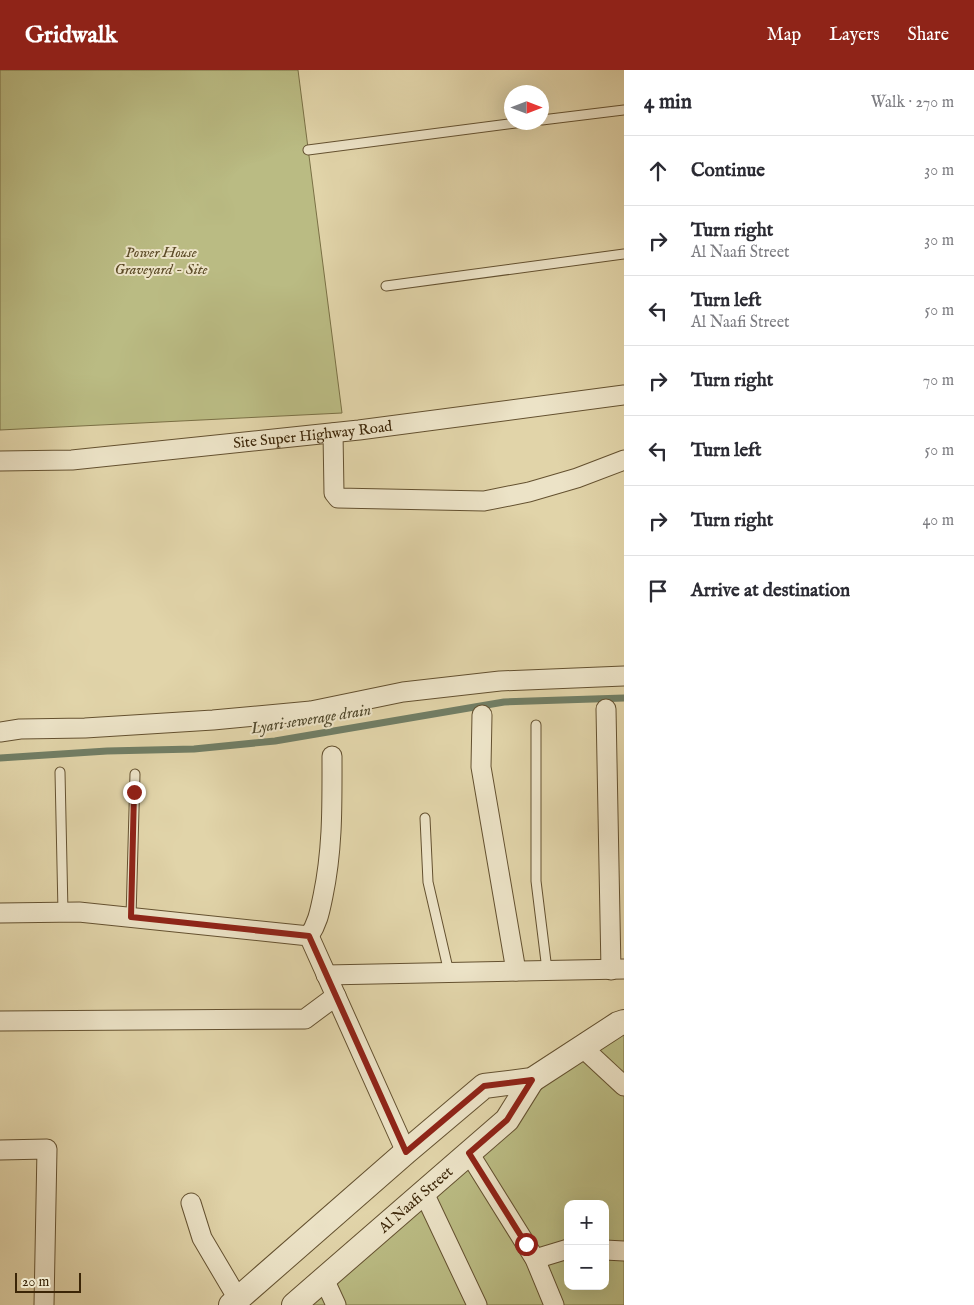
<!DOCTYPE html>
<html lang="en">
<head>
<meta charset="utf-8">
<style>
  :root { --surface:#fff; --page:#f7f7f7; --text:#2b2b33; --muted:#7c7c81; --line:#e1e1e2; --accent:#8f2418 }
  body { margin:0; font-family:"IM FELL English",serif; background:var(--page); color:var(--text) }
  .controls { position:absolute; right:15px; bottom:15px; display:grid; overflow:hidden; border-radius:10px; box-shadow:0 5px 20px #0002 }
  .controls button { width:45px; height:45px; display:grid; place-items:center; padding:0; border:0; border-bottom:1px solid var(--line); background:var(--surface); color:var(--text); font:25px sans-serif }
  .compass { position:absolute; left:504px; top:15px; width:45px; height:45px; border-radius:50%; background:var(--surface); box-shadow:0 5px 20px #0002; rotate:90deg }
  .scale { position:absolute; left:15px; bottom:12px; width:66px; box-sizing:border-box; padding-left:5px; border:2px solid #3b2507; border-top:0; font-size:14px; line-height:18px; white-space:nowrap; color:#3b2507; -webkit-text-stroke:4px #ece3c7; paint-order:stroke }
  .stop { position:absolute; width:15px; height:15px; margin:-11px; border:4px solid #8f2418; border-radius:50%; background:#fff }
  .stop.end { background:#8f2418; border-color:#fff; box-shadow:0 1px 5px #0008 }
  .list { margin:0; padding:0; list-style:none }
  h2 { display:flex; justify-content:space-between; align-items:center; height:65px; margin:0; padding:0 20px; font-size:21px }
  h2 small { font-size:16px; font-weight:400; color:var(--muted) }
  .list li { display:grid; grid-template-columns:32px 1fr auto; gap:15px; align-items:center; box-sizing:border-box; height:70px; padding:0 20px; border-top:1px solid var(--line) }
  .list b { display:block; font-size:19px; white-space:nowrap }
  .list p { margin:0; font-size:16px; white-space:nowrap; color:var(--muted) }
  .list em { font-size:16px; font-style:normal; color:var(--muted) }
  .icon { flex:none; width:28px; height:28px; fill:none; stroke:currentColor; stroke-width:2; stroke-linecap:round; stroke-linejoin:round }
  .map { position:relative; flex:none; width:624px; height:1235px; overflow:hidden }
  header { display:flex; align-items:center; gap:30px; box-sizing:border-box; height:70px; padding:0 25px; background:var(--accent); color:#fff }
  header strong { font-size:24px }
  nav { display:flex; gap:28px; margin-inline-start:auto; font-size:18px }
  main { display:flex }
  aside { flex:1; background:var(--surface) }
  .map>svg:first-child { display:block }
</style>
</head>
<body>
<header>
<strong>Gridwalk</strong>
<nav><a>Map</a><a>Layers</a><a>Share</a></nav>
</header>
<main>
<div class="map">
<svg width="624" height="1235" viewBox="0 0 624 1235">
  <rect width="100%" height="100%" fill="#e1d4a9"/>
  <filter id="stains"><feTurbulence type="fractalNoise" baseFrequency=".004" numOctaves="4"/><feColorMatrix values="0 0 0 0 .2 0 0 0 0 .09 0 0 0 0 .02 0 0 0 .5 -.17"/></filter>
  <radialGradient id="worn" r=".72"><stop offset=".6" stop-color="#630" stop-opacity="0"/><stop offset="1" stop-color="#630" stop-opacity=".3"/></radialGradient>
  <g fill="#babb83" stroke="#7a7045" fill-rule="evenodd">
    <path d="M 0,0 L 298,0 L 342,343 L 0,360 Z"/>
    <path d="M 624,954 L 624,1235 L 293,1235 L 582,977 ZM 568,1134 L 605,1134 L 605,1216 L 568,1216 Z"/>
  </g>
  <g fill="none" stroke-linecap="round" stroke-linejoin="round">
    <path stroke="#717e65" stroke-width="7" d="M 0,688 L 107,681 L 194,679 L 275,671 L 504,632 L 624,628"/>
    <defs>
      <g id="service">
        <path d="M 542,50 L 624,40"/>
        <path d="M 308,80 L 524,52"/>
        <path d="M 386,216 L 624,184"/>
        <path d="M 536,655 L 536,811 L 547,900"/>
        <path d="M 60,702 L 63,842"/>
        <path d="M 425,748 L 428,812 L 447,894 L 451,902"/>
        <path d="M 131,847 L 135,704"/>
      </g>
      <g id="minor">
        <path d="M 333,363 L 334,423 L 338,428 L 484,431 L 529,422 L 577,408 L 624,390"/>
        <path id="s1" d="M 0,391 L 72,390 L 359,360 L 624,325"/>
        <path d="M 606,639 L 611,900"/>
        <path d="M 482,645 L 481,697 L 516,901"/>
        <path d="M 0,662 L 20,659 L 85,658 L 213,650 L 311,641 L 403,622 L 500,611 L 624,606"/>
        <path d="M 0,843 L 79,842 L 309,866 L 406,1082"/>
        <path d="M 309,866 C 318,853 320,840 323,826 C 333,778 332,734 332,686"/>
        <path d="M 326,905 L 624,899"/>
        <path d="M 0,951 L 305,949 L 336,926"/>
        <path d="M 582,977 L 624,1016"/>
        <path d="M 0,1080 L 47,1079 L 44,1235"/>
        <path d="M 469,1083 L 535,1189 L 554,1235"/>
        <path d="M 424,1123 L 477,1235"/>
        <path d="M 191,1133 L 202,1168 L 238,1229"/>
        <path d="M 605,1180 L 624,1181"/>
        <path d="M 535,1189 L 568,1179"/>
        <path d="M 324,1209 L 336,1235"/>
      </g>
      <g id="tertiary">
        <path d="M 231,1235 L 406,1082 L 484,1016 L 532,1010 L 618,954 L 624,952"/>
        <path id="s2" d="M 294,1235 L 507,1050 L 532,1010"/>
      </g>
    </defs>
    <use href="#service" stroke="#645130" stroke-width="11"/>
    <use href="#minor" stroke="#645130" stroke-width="21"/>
    <use href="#tertiary" stroke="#645130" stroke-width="26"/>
    <use href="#service" stroke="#ece3c7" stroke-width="9"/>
    <use href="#minor" stroke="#ece3c7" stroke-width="19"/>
    <use href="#tertiary" stroke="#ece3c7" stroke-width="24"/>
  </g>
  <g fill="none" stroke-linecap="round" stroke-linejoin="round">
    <path stroke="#8f2418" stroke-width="6" d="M 134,722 L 131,847 L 309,866 L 406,1082 L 484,1016 L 532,1010 L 507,1050 L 469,1083 L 526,1174"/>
  </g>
  <g text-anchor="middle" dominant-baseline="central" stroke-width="4" stroke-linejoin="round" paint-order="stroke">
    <g font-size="15" font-style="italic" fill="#5b4a26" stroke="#ece3c7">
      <text x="161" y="182">Power House<tspan x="161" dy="17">Graveyard - Site</tspan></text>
    </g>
    <g font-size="15" fill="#3b2507" stroke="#ece3c7">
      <text stroke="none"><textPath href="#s1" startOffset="314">Site Super Highway Road</textPath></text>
      <text stroke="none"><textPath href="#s2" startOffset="161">Al Naafi Street</textPath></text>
    </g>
    <g font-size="16" font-style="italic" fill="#524a2e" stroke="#ece3c7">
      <text transform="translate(311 650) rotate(-9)">Lyari sewerage drain</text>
    </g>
  </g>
  <rect width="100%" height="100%" filter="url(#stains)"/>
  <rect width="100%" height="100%" fill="url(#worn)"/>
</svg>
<div class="controls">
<button>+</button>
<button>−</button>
</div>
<svg class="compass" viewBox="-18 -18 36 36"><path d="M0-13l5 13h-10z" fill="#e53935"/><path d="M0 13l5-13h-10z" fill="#7c7c81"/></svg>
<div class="scale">20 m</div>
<div class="stop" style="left:526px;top:1174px"></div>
<div class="stop end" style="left:134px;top:722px"></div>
</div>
<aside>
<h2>4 min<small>Walk · 270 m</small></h2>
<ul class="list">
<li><svg class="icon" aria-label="ahead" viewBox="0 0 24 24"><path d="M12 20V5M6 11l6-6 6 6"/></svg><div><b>Continue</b></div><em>30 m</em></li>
<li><svg class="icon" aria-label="right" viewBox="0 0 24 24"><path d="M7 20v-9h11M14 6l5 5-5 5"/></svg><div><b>Turn right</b><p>Al Naafi Street</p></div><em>30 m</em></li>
<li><svg class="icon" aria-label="left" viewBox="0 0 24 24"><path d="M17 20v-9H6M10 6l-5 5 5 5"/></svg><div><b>Turn left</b><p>Al Naafi Street</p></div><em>50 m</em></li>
<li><svg class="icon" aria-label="right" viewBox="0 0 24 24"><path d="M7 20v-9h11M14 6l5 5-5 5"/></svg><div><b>Turn right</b></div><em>70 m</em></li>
<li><svg class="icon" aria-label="left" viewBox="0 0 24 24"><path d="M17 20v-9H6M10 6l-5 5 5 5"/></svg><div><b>Turn left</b></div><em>50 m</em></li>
<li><svg class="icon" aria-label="right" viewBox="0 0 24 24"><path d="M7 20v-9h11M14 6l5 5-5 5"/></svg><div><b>Turn right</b></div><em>40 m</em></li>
<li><svg class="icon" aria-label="arrive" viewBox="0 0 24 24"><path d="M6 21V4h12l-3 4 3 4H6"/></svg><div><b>Arrive at destination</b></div></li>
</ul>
</aside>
</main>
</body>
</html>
